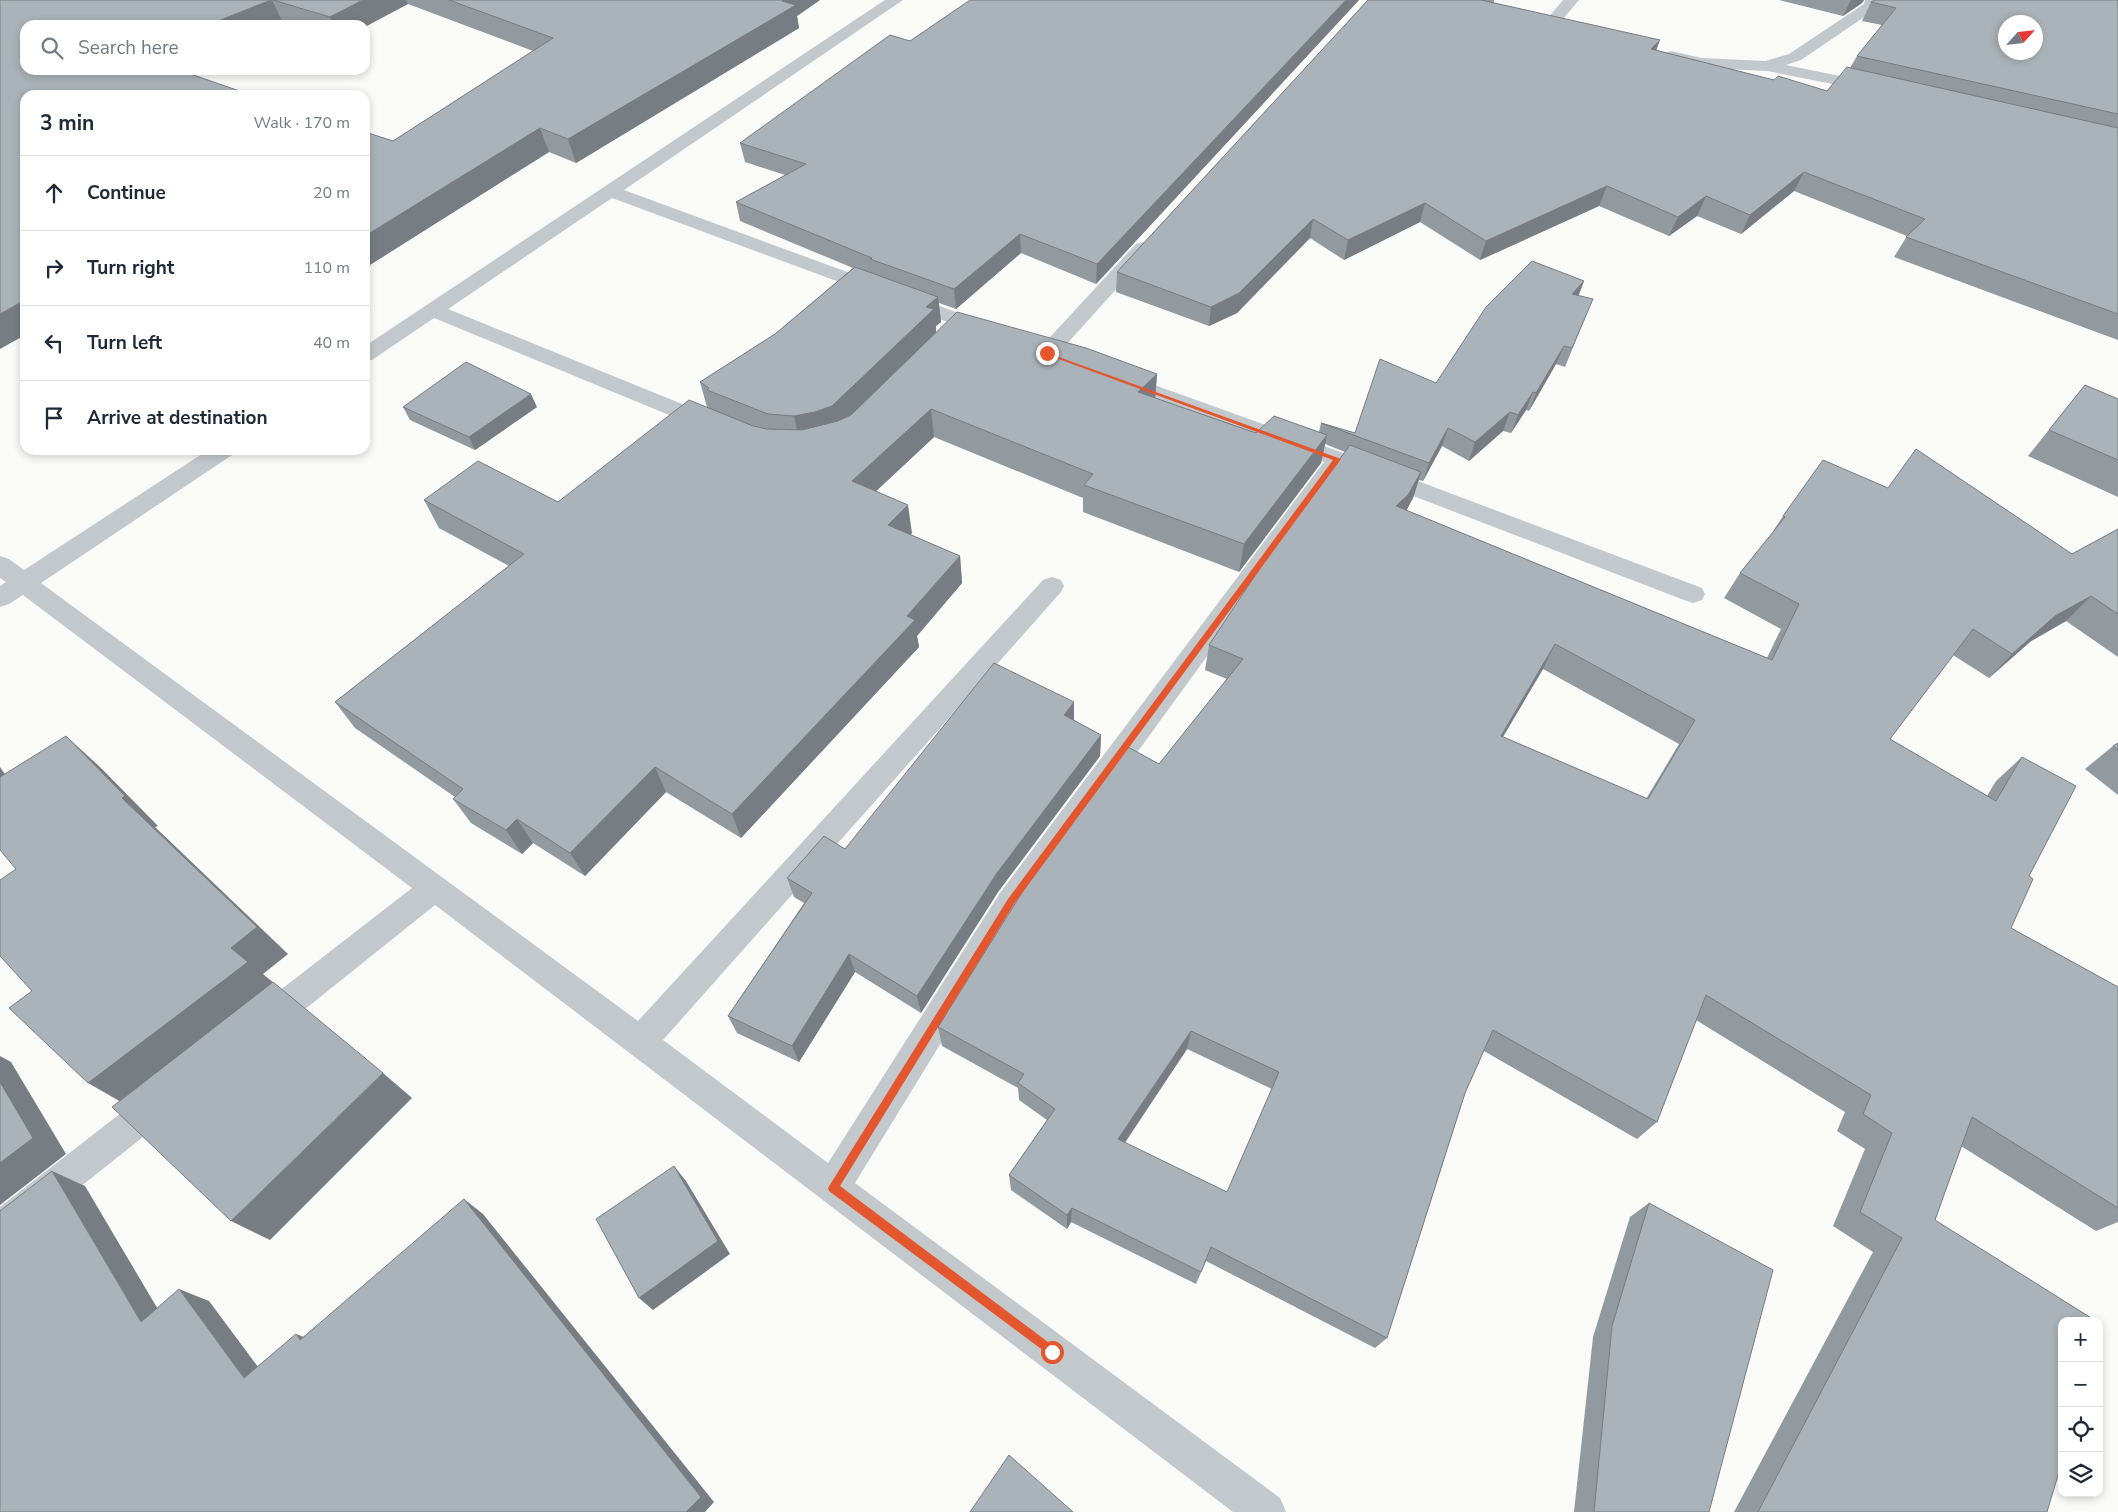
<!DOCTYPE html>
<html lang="en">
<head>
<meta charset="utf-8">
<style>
  :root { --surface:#fff; --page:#f2f2f3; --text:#1f2937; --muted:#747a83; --line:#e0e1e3 }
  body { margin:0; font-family:"Nunito Sans",sans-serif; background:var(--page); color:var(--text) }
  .controls { position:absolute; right:15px; bottom:15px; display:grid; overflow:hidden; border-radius:10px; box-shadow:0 2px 8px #0003 }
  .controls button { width:45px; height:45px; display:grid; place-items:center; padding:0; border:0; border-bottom:1px solid var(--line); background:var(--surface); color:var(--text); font:25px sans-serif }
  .compass { position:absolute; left:1998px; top:15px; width:45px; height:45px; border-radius:50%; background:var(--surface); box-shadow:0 2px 8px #0003; rotate:63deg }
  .stop { position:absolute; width:15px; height:15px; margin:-11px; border:4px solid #e4572e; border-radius:50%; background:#fff }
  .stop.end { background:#e4572e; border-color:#fff; box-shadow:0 1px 5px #0008 }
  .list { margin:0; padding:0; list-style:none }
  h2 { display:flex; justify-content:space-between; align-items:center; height:65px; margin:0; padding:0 20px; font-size:21px }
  h2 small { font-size:16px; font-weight:400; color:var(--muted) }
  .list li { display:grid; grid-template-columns:32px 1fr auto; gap:15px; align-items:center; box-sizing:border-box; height:75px; padding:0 20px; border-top:1px solid var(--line) }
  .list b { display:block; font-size:19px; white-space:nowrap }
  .list em { font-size:16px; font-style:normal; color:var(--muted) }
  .icon { flex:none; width:28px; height:28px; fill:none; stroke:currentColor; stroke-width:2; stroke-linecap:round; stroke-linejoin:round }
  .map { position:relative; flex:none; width:2118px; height:1512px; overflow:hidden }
  .search { position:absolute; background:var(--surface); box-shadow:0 2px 8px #0003; left:20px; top:20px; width:350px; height:55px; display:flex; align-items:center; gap:12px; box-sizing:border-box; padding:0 18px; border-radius:15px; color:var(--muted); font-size:19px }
  .panel { position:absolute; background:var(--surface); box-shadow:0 2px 8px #0003; left:20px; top:90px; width:350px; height:365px; border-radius:15px }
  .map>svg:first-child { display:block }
</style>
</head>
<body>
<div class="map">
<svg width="2118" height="1512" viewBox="0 0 2118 1512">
  <rect width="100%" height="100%" fill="#fafaf8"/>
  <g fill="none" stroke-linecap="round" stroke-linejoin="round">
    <g fill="#c3c8cc" fill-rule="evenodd">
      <path d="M 885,0 L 903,0 L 624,190 L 994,326 L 997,330 L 994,334 L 987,336 L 980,334 L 612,198 L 448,309 L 719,419 L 722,424 L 719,429 L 711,431 L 703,429 L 434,318 L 372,360 L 365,361 L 365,346 Z"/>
      <path d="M 1563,0 L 1579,0 L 1553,31 L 1543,31 L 1540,28 Z"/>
      <path d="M 1865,0 L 1881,0 L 1876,9 L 1801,60 L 1786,65 L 1879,84 L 1881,87 L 1879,90 L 1873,92 L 1767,71 L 1702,68 L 1665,59 L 1663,56 L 1665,53 L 1671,51 L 1702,58 L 1765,61 L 1789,54 L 1864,4 Z"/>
      <path d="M 1143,242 L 1150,244 L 1153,248 L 1150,252 L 1054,358 L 1047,359 L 1040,358 L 1037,353 L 1040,348 L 1136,244 Z"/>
      <path d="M 1121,373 L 1346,454 L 1702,588 L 1705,594 L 1702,600 L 1693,603 L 1684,600 L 1343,469 L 1022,911 L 855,1183 L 1280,1498 L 1286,1512 L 1233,1512 L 435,905 L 274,1034 L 263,1038 L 252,1034 L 247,1023 L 252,1012 L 412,888 L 23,595 L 9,604 L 0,607 L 0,586 L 6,582 L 0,578 L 0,556 L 9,559 L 24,570 L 208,450 L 235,450 L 232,455 L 41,583 L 638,1021 L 1043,580 L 1052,577 L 1061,580 L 1064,586 L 1061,592 L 663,1040 L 828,1163 L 1000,893 L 1324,462 L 1113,385 L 1110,380 L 1113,375 Z"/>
      <path d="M 160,1087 L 172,1092 L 177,1103 L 172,1114 L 12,1241 L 0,1247 L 0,1207 L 148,1092 Z"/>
    </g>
  </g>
  <g fill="#929a9f" fill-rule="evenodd">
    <path d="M 0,0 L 820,0 L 797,16 L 799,28 L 576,163 L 549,152 L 365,268 L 365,132 L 393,141 L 533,51 L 408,4 L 365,25 L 291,25 L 283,23 L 277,25 L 25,25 L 25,95 Z"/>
    <path d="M 1359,0 L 1096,284 L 1021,253 L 956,309 L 939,303 L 941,322 L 936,326 L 936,333 L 1157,374 L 1155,398 L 1256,433 L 1319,432 L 1321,423 L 1355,433 L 1436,383 L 1584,281 L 1578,295 L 1585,318 L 1565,367 L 1556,364 L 1529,411 L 1526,410 L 1511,433 L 1503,431 L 1469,461 L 1442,446 L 1423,481 L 1419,480 L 1413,498 L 1406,510 L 1767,658 L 1781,629 L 1724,598 L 1740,573 L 1770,536 L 1783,516 L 1888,488 L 2072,554 L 2118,529 L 2118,657 L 2066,621 L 2031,641 L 1989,678 L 1953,655 L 1890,739 L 1987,796 L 1996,781 L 2022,757 L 2029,876 L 2011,928 L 2118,987 L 2118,1222 L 2096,1231 L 1961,1146 L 1935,1220 L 2047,1512 L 1734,1512 L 1873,1252 L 1833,1226 L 1865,1149 L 1837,1131 L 1845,1112 L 1696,1020 L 1657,1122 L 1637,1139 L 1484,1051 L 1465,1093 L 1387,1338 L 1375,1348 L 1206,1261 L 1196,1284 L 1071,1222 L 1067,1229 L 1011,1190 L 1009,1175 L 1047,1120 L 1019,1100 L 1018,1088 L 942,1046 L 938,1027 L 1159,764 L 1227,679 L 1205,670 L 1209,645 L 1345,452 L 1325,444 L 1321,463 L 1239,572 L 1083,512 L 1083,498 L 934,437 L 875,492 L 912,533 L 910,535 L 960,556 L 962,583 L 917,636 L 919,647 L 741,838 L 666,792 L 585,876 L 533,843 L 522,854 L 471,823 L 453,799 L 455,797 L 355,728 L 335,702 L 509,566 L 439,528 L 424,500 L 558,502 L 707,407 L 700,382 L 775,334 L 853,268 L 740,221 L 736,202 L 785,175 L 745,162 L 740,143 L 910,41 ZM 1543,669 L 1679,744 L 1646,799 L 1503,737 ZM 1187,1049 L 1272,1089 L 1227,1192 L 1125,1143 Z"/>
    <path d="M 1368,0 L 1494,0 L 1494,3 L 1656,50 L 1774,80 L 1827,91 L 1850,68 L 1857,56 L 1882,25 L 1862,21 L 1871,2 L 2118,0 L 2118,340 L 1894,257 L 1907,236 L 1794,191 L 1741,234 L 1697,216 L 1669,236 L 1599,206 L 1480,260 L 1420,222 L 1344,260 L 1310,238 L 1237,313 L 1209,326 L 1116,292 L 1117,272 Z"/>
    <path d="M 1779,0 L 1864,0 L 1862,3 L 1843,16 Z"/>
    <path d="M 2085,385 L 2118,399 L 2118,497 L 2028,456 Z"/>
    <path d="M 403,407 L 537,407 L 475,450 L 410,420 Z"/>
    <path d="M 1074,720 L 1101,735 L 1100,756 L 998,892 L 921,1013 L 855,972 L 799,1062 L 737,1033 L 728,1016 L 804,903 L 794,897 L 787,878 L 845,849 Z"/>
    <path d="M 2118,743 L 2118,795 L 2085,769 L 2113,746 Z"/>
    <path d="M 1649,1203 L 1709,1512 L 1574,1512 L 1593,1337 L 1630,1217 Z"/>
  </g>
  <g fill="#777d82">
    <path d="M 272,0 L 283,23 L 277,25 L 208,25 Z"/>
    <path d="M 363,0 L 406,0 L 408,4 L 365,27 L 365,25 L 333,25 L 330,17 Z"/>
    <path d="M 784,0 L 820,0 L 797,16 L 799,28 L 576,163 L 568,139 Z"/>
    <path d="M 1346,0 L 1359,0 L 1096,284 L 1097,264 Z"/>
    <path d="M 1851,0 L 1864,0 L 1862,3 L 1843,16 Z"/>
    <path d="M 1660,40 L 1653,59 L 1651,49 Z"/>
    <path d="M 540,128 L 549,152 L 365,268 L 365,236 Z"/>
    <path d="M 1804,172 L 1794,191 L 1741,234 L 1750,215 Z"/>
    <path d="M 1607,186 L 1599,206 L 1480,260 L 1486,241 Z"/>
    <path d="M 1706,196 L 1697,216 L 1669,236 L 1678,217 Z"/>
    <path d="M 1425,203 L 1420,222 L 1344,260 L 1348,240 Z"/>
    <path d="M 1313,219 L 1310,238 L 1237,313 L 1209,326 L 1211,307 Z"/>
    <path d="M 1020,234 L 1021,253 L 956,309 L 954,289 Z"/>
    <path d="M 1584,281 L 1577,300 L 1572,294 Z"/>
    <path d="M 938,297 L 941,322 L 936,326 L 936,334 L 837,430 L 799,440 L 794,416 Z"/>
    <path d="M 25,300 L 25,335 L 0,349 L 0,314 Z"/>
    <path d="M 1564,346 L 1556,364 L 1529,411 L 1536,393 Z"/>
    <path d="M 1157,374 L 1155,401 L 1138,392 Z"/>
    <path d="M 1533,392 L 1526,410 L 1511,433 L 1518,415 Z"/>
    <path d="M 531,394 L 537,407 L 475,450 L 469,437 Z"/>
    <path d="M 931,409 L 934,437 L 857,509 L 852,481 Z"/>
    <path d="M 1510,412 L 1503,431 L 1469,461 L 1475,442 Z"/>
    <path d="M 1448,428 L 1442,446 L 1423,481 L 1429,463 Z"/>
    <path d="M 1327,435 L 1321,463 L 1239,572 L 1244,544 Z"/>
    <path d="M 1421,472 L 1413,498 L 1401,521 L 1396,506 Z"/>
    <path d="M 908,505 L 912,533 L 892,552 L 888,525 Z"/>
    <path d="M 960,556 L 962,583 L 917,636 L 919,647 L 741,838 L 732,814 Z"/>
    <path d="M 2091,596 L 2066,621 L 2031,641 L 1989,678 L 2012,654 L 2055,616 Z"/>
    <path d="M 1555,644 L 1543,669 L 1489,760 L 1501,736 Z"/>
    <path d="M 1074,702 L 1074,724 L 1064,715 Z"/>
    <path d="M 1101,735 L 1100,756 L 998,892 L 921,1013 L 917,996 L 997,873 Z"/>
    <path d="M 66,736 L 100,767 L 158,826 L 155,827 L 288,954 L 263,974 L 280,988 L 128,1106 L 88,1083 L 231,948 L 122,798 Z"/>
    <path d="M 0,767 L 21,797 L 0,809 Z"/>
    <path d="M 655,767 L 666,792 L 585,876 L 570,853 Z"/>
    <path d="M 517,819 L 533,843 L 522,854 L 506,830 Z"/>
    <path d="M 849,954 L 855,972 L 799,1062 L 792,1046 Z"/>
    <path d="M 1191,1031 L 1187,1049 L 1116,1155 L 1118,1139 Z"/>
    <path d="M 0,1056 L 11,1062 L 66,1154 L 0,1205 Z"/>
    <path d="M 383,1073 L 412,1098 L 270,1240 L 231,1221 Z"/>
    <path d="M 674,1166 L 686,1181 L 730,1254 L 653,1310 L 639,1298 Z"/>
    <path d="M 52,1171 L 85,1186 L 172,1333 L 141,1322 Z"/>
    <path d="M 464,1199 L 483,1214 L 714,1502 L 705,1512 L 686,1512 Z"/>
    <path d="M 1072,1208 L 1071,1222 L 1067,1229 L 1067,1215 Z"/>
    <path d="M 179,1289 L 209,1301 L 273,1387 L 244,1378 Z"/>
    <path d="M 296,1334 L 322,1344 L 300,1340 Z"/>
  </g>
  <g fill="#aab3b9" stroke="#777d82" fill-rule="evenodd">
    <path d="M 0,0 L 271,0 L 208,25 L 25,25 L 25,70 L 179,70 L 251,95 L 25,95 L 25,300 L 0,314 Z"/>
    <path d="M 273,0 L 363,0 L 330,17 Z"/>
    <path d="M 449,0 L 784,0 L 782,1 L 796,5 L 568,139 L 540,128 L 365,236 L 365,132 L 393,141 L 553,38 Z"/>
    <path d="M 970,0 L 1346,0 L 1097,264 L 1020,234 L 954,289 L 870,259 L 872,258 L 736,202 L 806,164 L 740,143 L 890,35 L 910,41 Z"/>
    <path d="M 1368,0 L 1481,0 L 1660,40 L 1651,49 L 1774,80 L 1778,76 L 1827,91 L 1847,67 L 2118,128 L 2118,314 L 1906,237 L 1925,219 L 1804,172 L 1750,215 L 1706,196 L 1678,217 L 1607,186 L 1486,241 L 1425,203 L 1348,240 L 1313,219 L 1239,293 L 1211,307 L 1117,272 Z"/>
    <path d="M 1875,0 L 2118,0 L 2118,114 L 1857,56 L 1896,8 L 1871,2 ZM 2006,22 L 2036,22 L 2036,52 L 2006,52 Z"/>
    <path d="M 1532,261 L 1584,281 L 1572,294 L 1593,299 L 1572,348 L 1564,346 L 1536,393 L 1533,392 L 1518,415 L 1510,412 L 1475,442 L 1448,428 L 1429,463 L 1321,423 L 1355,433 L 1380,359 L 1436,383 L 1486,307 Z"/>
    <path d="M 855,267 L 938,297 L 926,307 L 934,309 L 832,406 L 815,412 L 794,416 L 768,414 L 707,390 L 709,388 L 700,382 L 775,334 Z"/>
    <path d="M 957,312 L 1086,348 L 1157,374 L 1138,392 L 1256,433 L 1274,416 L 1327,435 L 1244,544 L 1084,485 L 1093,474 L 931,409 L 852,481 L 908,505 L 888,525 L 960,556 L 907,616 L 915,620 L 732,814 L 655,767 L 570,853 L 517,819 L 506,830 L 453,799 L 463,789 L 335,702 L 524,554 L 424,500 L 478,461 L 558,502 L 689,400 L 753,426 L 767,429 L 802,430 L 838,421 L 851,415 Z"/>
    <path d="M 466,362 L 531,394 L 469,437 L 403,407 Z"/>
    <path d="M 2085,385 L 2118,399 L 2118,460 L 2049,430 Z"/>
    <path d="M 1350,445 L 1421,472 L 1408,495 L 1396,506 L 1772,660 L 1799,604 L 1740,573 L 1785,517 L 1783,516 L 1823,460 L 1888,488 L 1916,449 L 2072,554 L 2118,529 L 2118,614 L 2091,596 L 2055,616 L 2012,654 L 1973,629 L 1890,739 L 1996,801 L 2022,757 L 2076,786 L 2029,876 L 2033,879 L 2011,928 L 2118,987 L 2118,1208 L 1972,1117 L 1935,1220 L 2096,1321 L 2062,1321 L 2062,1462 L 2047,1512 L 1758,1512 L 1902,1238 L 1860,1212 L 1892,1133 L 1863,1114 L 1871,1095 L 1706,995 L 1657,1122 L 1493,1030 L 1465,1093 L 1387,1338 L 1211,1247 L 1201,1272 L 1072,1208 L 1067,1215 L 1009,1175 L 1055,1109 L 1018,1083 L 1024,1074 L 938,1027 L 1023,891 L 1128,747 L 1159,764 L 1243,659 L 1209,645 L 1268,556 ZM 1555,644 L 1695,720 L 1648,799 L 1501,736 ZM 1191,1031 L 1279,1072 L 1227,1192 L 1118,1139 Z"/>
    <path d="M 994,663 L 1074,702 L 1064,715 L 1101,735 L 997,873 L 917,996 L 849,954 L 792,1046 L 728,1016 L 812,893 L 787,878 L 824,836 L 845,849 Z"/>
    <path d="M 66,736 L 125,796 L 122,798 L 257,927 L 231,948 L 248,962 L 88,1083 L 9,1008 L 32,991 L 0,956 L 0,880 L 16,869 L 0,850 L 0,777 Z"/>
    <path d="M 2118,743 L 2118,750 L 2113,746 Z"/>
    <path d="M 273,982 L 383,1073 L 231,1221 L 112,1107 Z"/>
    <path d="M 0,1082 L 33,1138 L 0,1163 Z"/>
    <path d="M 674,1166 L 718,1241 L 639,1298 L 596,1219 Z"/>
    <path d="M 52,1171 L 141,1322 L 179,1289 L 244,1378 L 296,1334 L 300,1340 L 464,1199 L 701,1497 L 686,1512 L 0,1512 L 0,1211 Z"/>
    <path d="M 1649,1203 L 1773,1270 L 1709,1512 L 1594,1512 L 1612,1326 Z"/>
    <path d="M 2099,1323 L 2102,1324 L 2099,1334 Z"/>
    <path d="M 1009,1455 L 1073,1512 L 970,1512 Z"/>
  </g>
  <path fill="#e4572e" d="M 1045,352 L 1341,459 L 1014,904 L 840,1186 L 1056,1348 L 1057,1352 L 1056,1356 L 1052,1357 L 829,1191 L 828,1188 L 1008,899 L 1333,460 L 1045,354 Z"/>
</svg>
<div class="controls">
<button>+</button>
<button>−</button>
<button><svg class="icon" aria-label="locate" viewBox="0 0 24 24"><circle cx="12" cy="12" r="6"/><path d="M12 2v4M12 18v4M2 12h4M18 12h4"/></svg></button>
<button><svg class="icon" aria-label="layers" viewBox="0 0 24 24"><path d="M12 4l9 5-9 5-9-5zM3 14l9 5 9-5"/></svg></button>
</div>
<svg class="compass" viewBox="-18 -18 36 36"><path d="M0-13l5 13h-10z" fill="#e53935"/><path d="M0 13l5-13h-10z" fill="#747a83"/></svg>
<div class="stop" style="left:1052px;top:1352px"></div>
<div class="stop end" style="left:1047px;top:353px"></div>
<div class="search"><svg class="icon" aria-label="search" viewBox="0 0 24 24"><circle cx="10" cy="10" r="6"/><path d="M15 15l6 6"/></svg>Search here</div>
<section class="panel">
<h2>3 min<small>Walk · 170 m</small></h2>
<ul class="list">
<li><svg class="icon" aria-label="ahead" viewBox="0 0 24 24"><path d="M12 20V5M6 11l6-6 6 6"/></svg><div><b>Continue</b></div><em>20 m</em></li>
<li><svg class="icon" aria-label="right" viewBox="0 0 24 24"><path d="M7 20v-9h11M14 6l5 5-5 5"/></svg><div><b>Turn right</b></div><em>110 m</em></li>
<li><svg class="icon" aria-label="left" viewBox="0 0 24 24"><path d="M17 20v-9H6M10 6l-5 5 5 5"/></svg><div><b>Turn left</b></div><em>40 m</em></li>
<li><svg class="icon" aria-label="arrive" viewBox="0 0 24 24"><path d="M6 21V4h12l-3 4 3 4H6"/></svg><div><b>Arrive at destination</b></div></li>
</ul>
</section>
</div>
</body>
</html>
